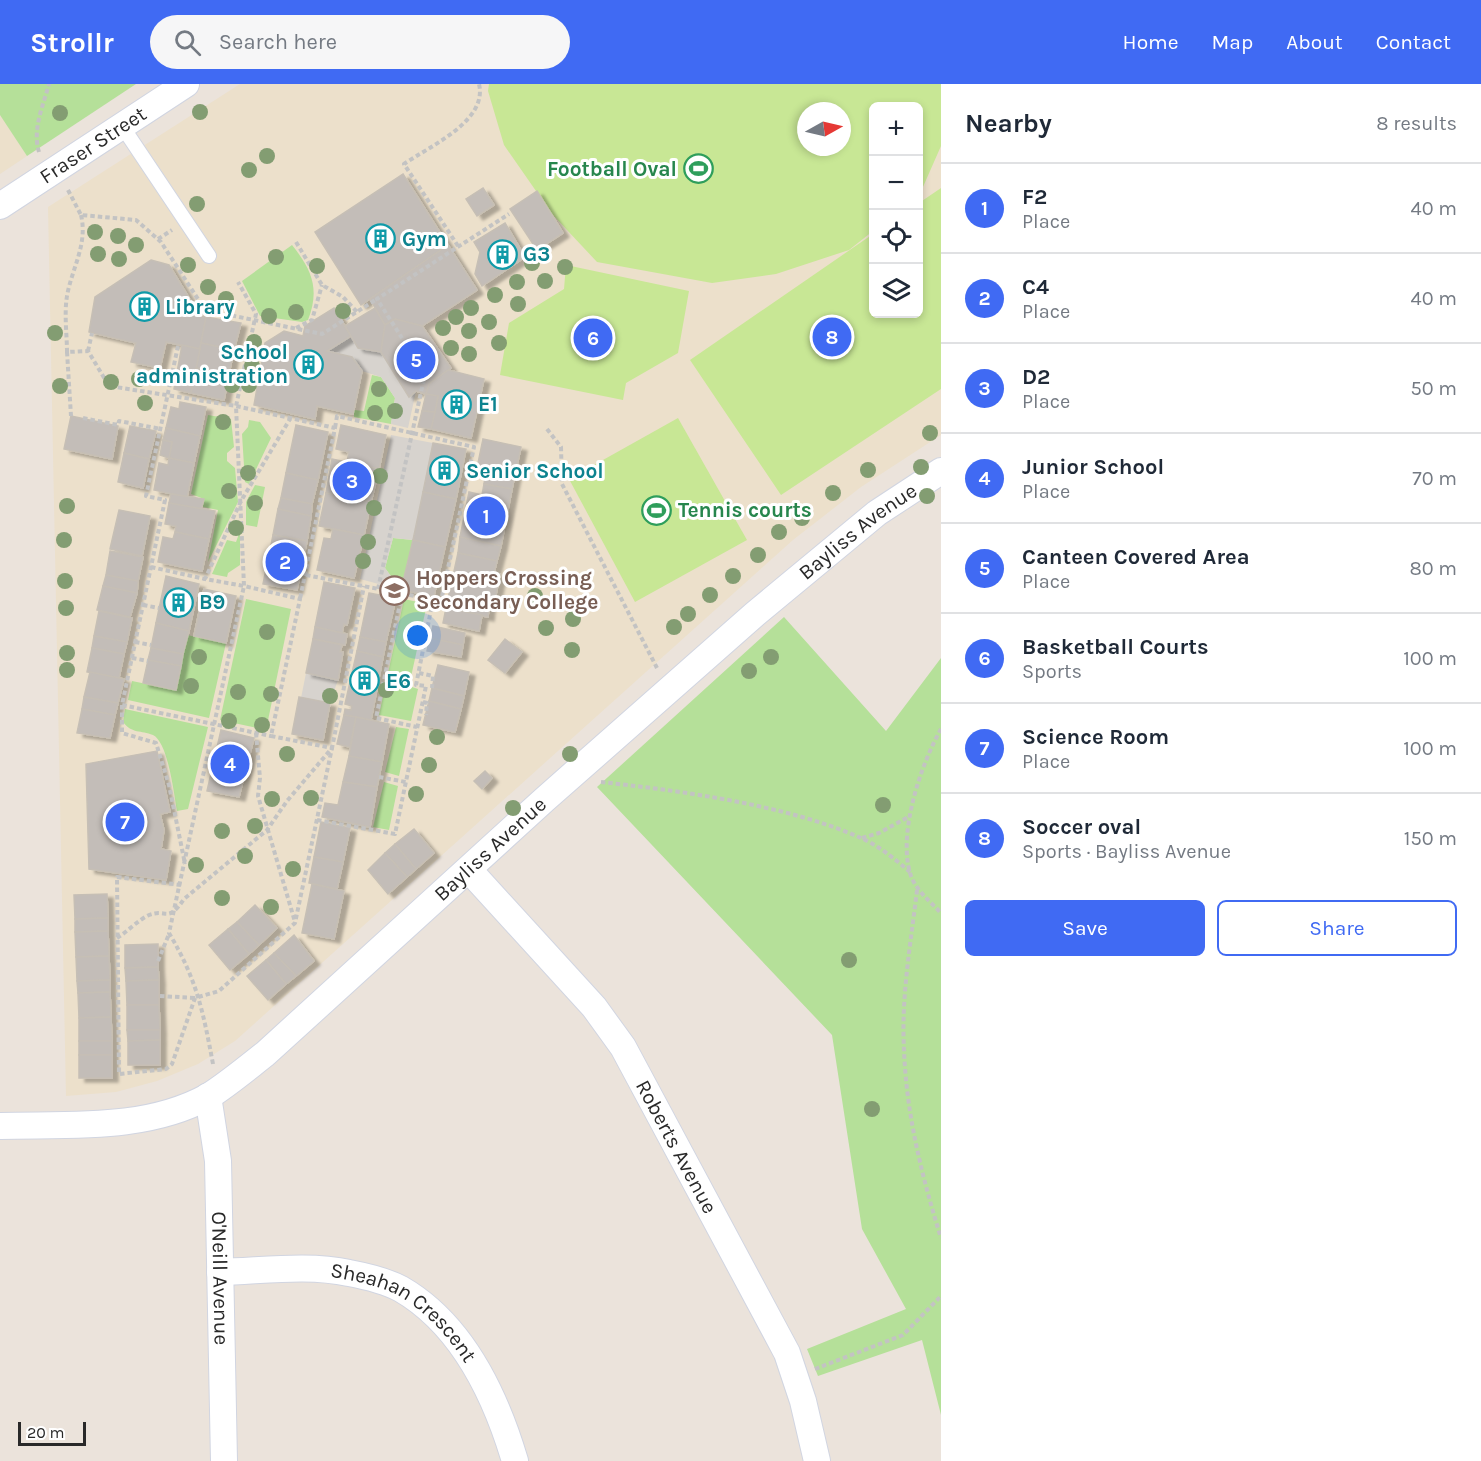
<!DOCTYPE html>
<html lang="en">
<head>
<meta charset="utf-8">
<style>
  :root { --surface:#fff; --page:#f6f6f7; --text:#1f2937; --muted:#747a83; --line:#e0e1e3; --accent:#406af3 }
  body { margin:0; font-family:Karla,sans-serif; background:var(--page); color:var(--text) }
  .controls { position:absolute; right:18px; top:18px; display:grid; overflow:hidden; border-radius:9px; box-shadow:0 3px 9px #0003 }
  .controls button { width:54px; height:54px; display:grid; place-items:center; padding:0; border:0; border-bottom:2px solid var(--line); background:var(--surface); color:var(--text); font:30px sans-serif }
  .compass { position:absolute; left:797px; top:18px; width:54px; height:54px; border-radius:50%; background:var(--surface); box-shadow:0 3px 9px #0003; rotate:82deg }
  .scale { position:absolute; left:18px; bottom:15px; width:68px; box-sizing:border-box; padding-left:6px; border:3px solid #292929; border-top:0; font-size:16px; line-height:21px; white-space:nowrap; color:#292929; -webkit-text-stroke:4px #fff; paint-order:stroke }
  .you { position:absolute; left:418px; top:552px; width:21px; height:21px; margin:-15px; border:4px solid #fff; border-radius:50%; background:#1a73e8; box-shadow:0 0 0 9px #1a73e833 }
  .badge { display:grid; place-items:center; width:39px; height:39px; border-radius:50%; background:var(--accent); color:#fff; font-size:20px; font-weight:700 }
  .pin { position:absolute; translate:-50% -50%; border:3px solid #fff; box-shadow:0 2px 6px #0006 }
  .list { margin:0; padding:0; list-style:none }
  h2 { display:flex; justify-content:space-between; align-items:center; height:78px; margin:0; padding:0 24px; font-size:26px }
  h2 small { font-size:20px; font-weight:400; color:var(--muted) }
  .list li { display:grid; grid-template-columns:39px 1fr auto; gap:18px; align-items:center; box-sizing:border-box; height:90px; padding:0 24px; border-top:2px solid var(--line) }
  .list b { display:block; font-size:22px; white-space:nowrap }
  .list p { margin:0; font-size:20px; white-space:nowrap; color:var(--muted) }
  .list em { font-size:20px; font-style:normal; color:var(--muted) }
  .actions { display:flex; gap:12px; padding:18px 24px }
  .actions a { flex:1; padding:14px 0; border:2px solid var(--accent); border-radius:9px; text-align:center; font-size:21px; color:var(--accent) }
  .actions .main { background:var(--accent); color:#fff }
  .icon { flex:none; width:33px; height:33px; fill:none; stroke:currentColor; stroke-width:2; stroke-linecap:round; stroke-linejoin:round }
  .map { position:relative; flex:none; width:941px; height:1377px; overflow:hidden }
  header { display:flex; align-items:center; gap:36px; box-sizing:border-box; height:84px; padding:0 30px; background:var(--accent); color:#fff }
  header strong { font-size:28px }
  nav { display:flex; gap:33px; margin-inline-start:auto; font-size:21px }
  .search { width:420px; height:54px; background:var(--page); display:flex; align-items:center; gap:15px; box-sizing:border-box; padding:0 21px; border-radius:33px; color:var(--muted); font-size:22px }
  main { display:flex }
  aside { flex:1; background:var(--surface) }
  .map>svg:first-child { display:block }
</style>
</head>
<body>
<header>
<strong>Strollr</strong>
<div class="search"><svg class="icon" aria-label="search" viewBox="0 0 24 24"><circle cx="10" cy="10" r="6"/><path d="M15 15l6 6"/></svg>Search here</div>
<nav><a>Home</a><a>Map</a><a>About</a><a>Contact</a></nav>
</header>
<main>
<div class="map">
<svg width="941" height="1377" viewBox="0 0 941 1377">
  <defs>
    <filter id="shadow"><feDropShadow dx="6" dy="4" stdDeviation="1.5" flood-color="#0004"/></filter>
  </defs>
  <rect width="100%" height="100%" fill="#ebe3db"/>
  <g fill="#ece0cb" fill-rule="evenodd">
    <path d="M 240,0 L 941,0 L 941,351 L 861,403 L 793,456 L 235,957 L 198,980 L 157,997 L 116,1008 L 66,1012 L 48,123 ZM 874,22 L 918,22 L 918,230 L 874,230 ZM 806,27 L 842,27 L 842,63 L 806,63 Z"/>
    <path d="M 0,30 L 27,72 L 0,90 Z"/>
  </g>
  <g fill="#b5e099">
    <path d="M 0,0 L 136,0 L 27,72 L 0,31 Z"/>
    <path d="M 292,161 C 312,186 320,205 308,236 L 302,238 L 260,232 L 242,197 Z"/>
    <path d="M 372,291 L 381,293 L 395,314 L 391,340 L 354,333 L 354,326 L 364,327 Z"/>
    <path d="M 208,331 L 231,335 L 234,363 L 227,369 L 227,377 L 235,384 L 238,418 L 208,478 L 218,426 L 203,423 L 204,415 L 191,410 Z"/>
    <path d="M 249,336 L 260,338 L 271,354 L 249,400 L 245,398 L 242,350 L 248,343 Z"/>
    <path d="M 255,401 L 265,403 L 257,443 L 246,441 L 246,418 Z"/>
    <path d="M 240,447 L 240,481 L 228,489 L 227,493 L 212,490 L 227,456 L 236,458 Z"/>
    <path d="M 393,454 L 413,456 L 401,506 L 385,484 Z"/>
    <path d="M 246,515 L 291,525 L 266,646 L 220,636 Z"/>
    <path d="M 404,515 L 427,520 L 409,602 L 418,605 L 411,637 L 379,631 Z"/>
    <path d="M 784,533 L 886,647 L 941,574 L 941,1331 L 922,1256 L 818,1292 L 807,1265 L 906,1225 L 862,1145 L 832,951 L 597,703 Z"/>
    <path d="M 187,551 L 226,559 L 209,634 L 128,616 L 132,597 L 176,606 Z"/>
    <path d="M 125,625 L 208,643 L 188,725 L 177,727 C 174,710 168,658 153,651 C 141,646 132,650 123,638 Z"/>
    <path d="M 396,643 L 409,645 L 399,692 L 385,688 Z"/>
    <path d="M 384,698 L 398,702 L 389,746 L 373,743 Z"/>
  </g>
  <g fill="#c8e795" fill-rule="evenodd">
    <path d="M 489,0 L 941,0 L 941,62 L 919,112 L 918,22 L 874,22 L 873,147 L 849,166 L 776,190 L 712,199 L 597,178 L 552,130 L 504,61 L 488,7 ZM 806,27 L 842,27 L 842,63 L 806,63 Z"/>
    <path d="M 941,104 L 941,305 L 781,411 L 690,276 L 873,150 L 874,230 L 918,230 L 919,119 Z"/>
    <path d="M 566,181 L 689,207 L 678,269 L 626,299 L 623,316 L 500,291 L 509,239 L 564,205 Z"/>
    <path d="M 678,334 L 747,456 L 635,518 L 569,395 Z"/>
  </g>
  <g fill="#d7d3ce">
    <path d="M 351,252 L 358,264 L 381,268 L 409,313 L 416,307 L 408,344 L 391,340 L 395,314 L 381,293 L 362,287 L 352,273 L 327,267 Z"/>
    <path d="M 391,351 L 433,359 L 413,456 L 393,454 L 385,484 L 401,506 L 360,495 Z"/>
    <path d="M 306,589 L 338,596 L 330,619 L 301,614 Z"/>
  </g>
  <g fill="#c3bdb8" stroke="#c6bfb5" stroke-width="1.5" filter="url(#shadow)">
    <path d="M 403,90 L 448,161 L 361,221 L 315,148 Z"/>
    <path d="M 483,104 L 494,121 L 477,132 L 466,115 Z"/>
    <path d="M 537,107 L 563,149 L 537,166 L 510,125 Z"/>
    <path d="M 505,139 L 525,173 L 482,202 L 475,190 L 480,168 L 474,158 Z"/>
    <path d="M 448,161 L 477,206 L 422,242 L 395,235 L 385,241 L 370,215 Z"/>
    <path d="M 151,176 L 169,181 L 200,232 L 206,233 L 200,265 L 166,258 L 160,284 L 131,278 L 136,259 L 89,248 L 95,213 Z"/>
    <path d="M 334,224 L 351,252 L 327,267 L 352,273 L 362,287 L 353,330 L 317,322 L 315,335 L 254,321 L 265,259 L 284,247 L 303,252 L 305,242 Z"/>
    <path d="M 375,224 L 385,241 L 381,268 L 358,264 L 345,242 Z"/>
    <path d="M 206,233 L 241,239 L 234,266 L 201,259 Z"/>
    <path d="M 395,235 L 422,242 L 451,284 L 429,300 L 426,310 L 416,307 L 409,313 L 381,268 L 385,241 Z"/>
    <path d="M 201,259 L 234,266 L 229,290 L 196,284 Z"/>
    <path d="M 182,261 L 200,265 L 191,309 L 174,305 Z"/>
    <path d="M 196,284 L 229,290 L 224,316 L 191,309 Z"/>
    <path d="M 448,286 L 484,295 L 471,354 L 431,345 L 438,312 L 426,310 L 429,300 Z"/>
    <path d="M 426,310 L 438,312 L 435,328 L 422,327 Z"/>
    <path d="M 180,318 L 206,323 L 200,352 L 166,344 L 171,323 L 179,325 Z"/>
    <path d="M 422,327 L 435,328 L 431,345 L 418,343 Z"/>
    <path d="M 71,332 L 118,342 L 112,375 L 64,365 Z"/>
    <path d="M 296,341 L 328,348 L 318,396 L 286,389 Z"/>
    <path d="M 341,341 L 386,351 L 379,385 L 347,378 L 349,368 L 336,365 Z"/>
    <path d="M 130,342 L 156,347 L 149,375 L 124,369 Z"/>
    <path d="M 166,344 L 200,352 L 194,379 L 169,374 L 172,358 L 163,356 Z"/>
    <path d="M 483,355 L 521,363 L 512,405 L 484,400 L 486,386 L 477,384 Z"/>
    <path d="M 163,356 L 172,358 L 169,374 L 160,371 Z"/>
    <path d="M 433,359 L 466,365 L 456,415 L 423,408 Z"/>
    <path d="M 124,369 L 149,375 L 143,404 L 118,398 Z"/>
    <path d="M 169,374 L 194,379 L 187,413 L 154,406 L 159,379 L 168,381 Z"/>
    <path d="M 332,375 L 379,385 L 371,418 L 326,409 Z"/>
    <path d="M 286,389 L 318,396 L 312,420 L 281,414 Z"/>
    <path d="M 484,400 L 512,405 L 501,462 L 460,453 L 469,408 L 482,411 Z"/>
    <path d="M 423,408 L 456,415 L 445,463 L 413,456 Z"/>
    <path d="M 326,409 L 371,418 L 364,451 L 319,442 Z"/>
    <path d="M 171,410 L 204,415 L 201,425 L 169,419 Z"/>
    <path d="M 281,414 L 312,420 L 311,432 L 278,425 Z"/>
    <path d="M 169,419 L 215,427 L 209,455 L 175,448 L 176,442 L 165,440 Z"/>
    <path d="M 278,425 L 311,432 L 307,457 L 273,451 Z"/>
    <path d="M 119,426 L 150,432 L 142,472 L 110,465 Z"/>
    <path d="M 333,445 L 364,451 L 354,494 L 317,486 L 324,454 L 331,455 Z"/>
    <path d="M 175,448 L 209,455 L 202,487 L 158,478 L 163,453 L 173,455 Z"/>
    <path d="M 273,451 L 307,457 L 297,506 L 263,500 Z"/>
    <path d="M 460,453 L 501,462 L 497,477 L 458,469 Z"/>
    <path d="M 413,456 L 445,463 L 434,512 L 401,506 Z"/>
    <path d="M 110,467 L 143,473 L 138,497 L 106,491 Z"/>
    <path d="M 458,469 L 497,477 L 494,489 L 500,490 L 495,516 L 490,515 L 488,533 L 446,524 Z"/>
    <path d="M 106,491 L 138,497 L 137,509 L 103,502 Z"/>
    <path d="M 166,492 L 199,500 L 189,547 L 156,539 Z"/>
    <path d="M 324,498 L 355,504 L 347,541 L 344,540 L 342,549 L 315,543 Z"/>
    <path d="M 103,502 L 137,509 L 130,533 L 97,526 Z"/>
    <path d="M 204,505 L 236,512 L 226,559 L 194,552 Z"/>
    <path d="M 369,509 L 396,514 L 386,558 L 360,553 Z"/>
    <path d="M 446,524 L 482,531 L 479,547 L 443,539 Z"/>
    <path d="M 99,527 L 132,534 L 127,558 L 94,552 Z"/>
    <path d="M 156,539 L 189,547 L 183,570 L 151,564 Z"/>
    <path d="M 433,542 L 465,549 L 463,561 L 430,554 Z"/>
    <path d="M 315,543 L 347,550 L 345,561 L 313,555 Z"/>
    <path d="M 94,552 L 127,558 L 124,570 L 92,564 Z"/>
    <path d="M 360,553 L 386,558 L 383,573 L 357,567 Z"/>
    <path d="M 430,554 L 463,561 L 461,573 L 427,567 Z"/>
    <path d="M 313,555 L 342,561 L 340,568 L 343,568 L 338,596 L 306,589 Z"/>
    <path d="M 505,555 L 522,568 L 505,589 L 488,576 Z"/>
    <path d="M 92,564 L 124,570 L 119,594 L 87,588 Z"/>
    <path d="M 151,564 L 183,570 L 181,582 L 148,576 Z"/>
    <path d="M 357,567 L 383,573 L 371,636 L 344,631 L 345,625 L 351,626 L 352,622 L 345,620 Z"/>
    <path d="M 148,576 L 181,582 L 176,606 L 143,599 Z"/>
    <path d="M 438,581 L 469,588 L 464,612 L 432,604 Z"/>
    <path d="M 90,588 L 124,595 L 118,619 L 84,613 Z"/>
    <path d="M 432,604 L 464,612 L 461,625 L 429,617 Z"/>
    <path d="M 84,613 L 118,619 L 115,631 L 82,625 Z"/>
    <path d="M 299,613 L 330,619 L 323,656 L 292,650 Z"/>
    <path d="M 429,617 L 461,625 L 455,648 L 423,641 Z"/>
    <path d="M 82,625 L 115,631 L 110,654 L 77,649 Z"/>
    <path d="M 344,631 L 356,633 L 350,663 L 337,660 Z"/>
    <path d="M 356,633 L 389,640 L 382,678 L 349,672 Z"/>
    <path d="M 221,646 L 254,654 L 239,713 L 207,707 Z"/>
    <path d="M 157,667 L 170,728 L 160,730 L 164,746 L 161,765 L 171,767 L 166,796 L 89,785 L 86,680 Z"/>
    <path d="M 349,672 L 382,678 L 377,703 L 343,698 Z"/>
    <path d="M 485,687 L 492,694 L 482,705 L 474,697 Z"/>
    <path d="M 343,698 L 377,703 L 370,743 L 322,733 L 325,719 L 338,721 Z"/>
    <path d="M 321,738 L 350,744 L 343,778 L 314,773 Z"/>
    <path d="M 414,745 L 434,769 L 416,785 L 395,760 Z"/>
    <path d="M 395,760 L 416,785 L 407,793 L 385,769 Z"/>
    <path d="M 385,769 L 407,793 L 388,810 L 368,786 Z"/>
    <path d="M 314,773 L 343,778 L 337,805 L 309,799 Z"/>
    <path d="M 312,800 L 344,807 L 334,855 L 302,849 Z"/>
    <path d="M 107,810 L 108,834 L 75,835 L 74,811 Z"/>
    <path d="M 255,821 L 277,844 L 259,861 L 237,838 Z"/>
    <path d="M 108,834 L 108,847 L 75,848 L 75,835 Z"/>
    <path d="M 237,838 L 259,861 L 249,870 L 228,845 Z"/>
    <path d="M 228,845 L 249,870 L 230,886 L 209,861 Z"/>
    <path d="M 108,847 L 109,872 L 76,873 L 75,848 Z"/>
    <path d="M 294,851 L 314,877 L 296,892 L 274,869 Z"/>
    <path d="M 158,860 L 158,883 L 125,884 L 125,861 Z"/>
    <path d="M 274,869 L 296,892 L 286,900 L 266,876 Z"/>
    <path d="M 109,872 L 110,896 L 77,897 L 76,873 Z"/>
    <path d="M 266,876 L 286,900 L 268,916 L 247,892 Z"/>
    <path d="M 158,883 L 159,896 L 126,897 L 125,884 Z"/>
    <path d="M 110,896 L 110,908 L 78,909 L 77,897 Z"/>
    <path d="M 159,896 L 159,921 L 127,921 L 126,897 Z"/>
    <path d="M 110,908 L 111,933 L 79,934 L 78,909 Z"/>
    <path d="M 127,921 L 159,921 L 160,946 L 127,946 Z"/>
    <path d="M 111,933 L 112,957 L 79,957 L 79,934 Z"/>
    <path d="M 127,946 L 160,946 L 160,956 L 128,957 Z"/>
    <path d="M 160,956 L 160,981 L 128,981 L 128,957 Z"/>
    <rect x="79" y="957" width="33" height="14"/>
    <rect x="79" y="971" width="33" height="23"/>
  </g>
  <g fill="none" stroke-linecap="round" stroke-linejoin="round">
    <defs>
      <path id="lane" d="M 122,42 L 209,172"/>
      <g id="street">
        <path id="s1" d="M 0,122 L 186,0"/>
        <path id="s2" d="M 469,786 L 594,923 L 623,963 L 787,1269 L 803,1317 L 817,1377"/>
        <path id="s3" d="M 208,1012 L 218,1077 L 224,1377"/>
        <path id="s4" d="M 0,1042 C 69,1040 146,1047 209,1012 C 228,1000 247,984 265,970 L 544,716 L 755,530 L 877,429 L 941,387"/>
        <path id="s5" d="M 220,1188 C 262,1187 308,1180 349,1189 C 365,1192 386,1197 401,1205 C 463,1241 496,1313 515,1377"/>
      </g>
    </defs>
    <use href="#lane" stroke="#d1d5e1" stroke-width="16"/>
    <use href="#street" stroke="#d1d5e1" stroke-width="28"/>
    <g stroke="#c3c3c3" stroke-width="4" stroke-dasharray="4.5 3" stroke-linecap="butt">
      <path d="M 39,68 C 32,46 43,22 49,0"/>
      <path d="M 68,106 L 81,131 L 136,136 L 161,158 L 205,226 L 322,250 L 377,215"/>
      <path d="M 81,131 C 88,160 72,184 67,212 C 64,230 67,251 67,268 L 88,267 L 109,302 L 236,322 L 335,344 L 300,515"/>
      <path d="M 158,155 L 172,146"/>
      <path d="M 296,158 L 322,201 L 343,213 L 357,228"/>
      <path d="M 458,162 L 404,80 C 430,62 488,37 479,0"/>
      <path d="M 296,244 L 312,236 L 322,201"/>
      <path d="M 178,262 L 146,412 L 165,416 L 122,621 L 271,652"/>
      <path d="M 88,267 L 92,249"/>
      <path d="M 67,268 L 71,332"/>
      <path d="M 83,334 L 118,341 L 119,337 L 161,345"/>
      <path d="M 547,345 L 561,363 L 562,400 L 657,584"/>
      <path d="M 151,483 L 205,495"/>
      <path d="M 306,491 L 441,517 L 474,363 L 337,332 L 335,344"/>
      <path d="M 378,505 L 425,290 L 377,215 L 509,130"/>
      <path d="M 402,510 L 376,634 L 417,643"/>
      <path d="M 143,521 L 159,524"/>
      <path d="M 135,558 L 151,561"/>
      <path d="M 132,574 L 148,577"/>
      <path d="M 419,589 L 433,592 L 432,604"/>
      <path d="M 423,618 L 427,619 L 426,631"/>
      <path d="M 122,621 L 122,649 L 156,659 L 169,701 L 185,780"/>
      <path d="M 941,645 C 921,680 898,748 910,789 C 915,806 929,816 941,829"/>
      <path d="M 256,649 L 260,694 L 258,712 L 295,838"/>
      <path d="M 379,693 L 406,698"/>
      <path d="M 601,698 C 682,707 787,721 861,754 C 879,762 895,775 910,788"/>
      <path d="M 317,736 L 395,750 L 426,602 L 416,601 L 433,516"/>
      <path d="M 862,754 L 879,749 L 910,732"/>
      <path d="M 181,801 L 117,793 L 119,990 L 166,985 L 172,980 L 195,914 L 219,907 L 295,839 L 332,664 L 271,652 L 300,515 L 244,502 L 236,322 L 256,230 L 238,198"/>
      <path d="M 917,806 C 911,858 901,912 904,965 C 906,1029 922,1093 941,1154"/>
      <path d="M 117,854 C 127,848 138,836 149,831 C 167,824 167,840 184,815 L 267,746 L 287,717 L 332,664 L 364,502"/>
      <path d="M 158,877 L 169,850"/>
      <path d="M 160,912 L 195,914"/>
      <path d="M 213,980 C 203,927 197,896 169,849 L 244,502 L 205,495 L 241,417 L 290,335"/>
      <path d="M 815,1285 L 903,1251 L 941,1212"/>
    </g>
    <use href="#lane" stroke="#fff" stroke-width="14"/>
    <use href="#street" stroke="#fff" stroke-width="26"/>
  </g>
  <g fill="#839d72">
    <circle cx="200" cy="28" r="8"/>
    <circle cx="60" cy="29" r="8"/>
    <circle cx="267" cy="72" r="8"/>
    <circle cx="249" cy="86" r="8"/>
    <circle cx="197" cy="120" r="8"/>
    <circle cx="95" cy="148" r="8"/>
    <circle cx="118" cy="152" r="8"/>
    <circle cx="136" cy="161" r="8"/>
    <circle cx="98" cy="170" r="8"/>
    <circle cx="276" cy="173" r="8"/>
    <circle cx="119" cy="175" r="8"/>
    <circle cx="532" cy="179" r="8"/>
    <circle cx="188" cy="181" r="8"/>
    <circle cx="317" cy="182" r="8"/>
    <circle cx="565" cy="183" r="8"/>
    <circle cx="545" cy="197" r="8"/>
    <circle cx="517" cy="198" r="8"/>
    <circle cx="208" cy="203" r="8"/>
    <circle cx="495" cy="211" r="8"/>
    <circle cx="226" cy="215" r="8"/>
    <circle cx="518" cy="220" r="8"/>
    <circle cx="471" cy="224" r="8"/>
    <circle cx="343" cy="227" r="8"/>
    <circle cx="296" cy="228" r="8"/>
    <circle cx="269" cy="232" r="8"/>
    <circle cx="456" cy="233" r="8"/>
    <circle cx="489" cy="238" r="8"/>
    <circle cx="443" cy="244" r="8"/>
    <circle cx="469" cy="247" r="8"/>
    <circle cx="55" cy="249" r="8"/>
    <circle cx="254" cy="258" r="8"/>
    <circle cx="499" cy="259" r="8"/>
    <circle cx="451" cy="264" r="8"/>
    <circle cx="469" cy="270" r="8"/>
    <circle cx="252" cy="282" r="8"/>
    <circle cx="139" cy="295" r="8"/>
    <circle cx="111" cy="298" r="8"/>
    <circle cx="232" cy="301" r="8"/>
    <circle cx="249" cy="301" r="8"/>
    <circle cx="60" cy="302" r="8"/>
    <circle cx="379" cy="305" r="8"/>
    <circle cx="145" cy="319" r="8"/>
    <circle cx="395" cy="327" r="8"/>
    <circle cx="375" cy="329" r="8"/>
    <circle cx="223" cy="338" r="8"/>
    <circle cx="930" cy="349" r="8"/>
    <circle cx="921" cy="383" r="8"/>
    <circle cx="868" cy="386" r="8"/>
    <circle cx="248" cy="389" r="8"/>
    <circle cx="380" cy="392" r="8"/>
    <circle cx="229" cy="407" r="8"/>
    <circle cx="833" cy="409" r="8"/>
    <circle cx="927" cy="412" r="8"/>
    <circle cx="255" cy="419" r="8"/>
    <circle cx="67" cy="422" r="8"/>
    <circle cx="374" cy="424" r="8"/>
    <circle cx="802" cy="434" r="8"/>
    <circle cx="236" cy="444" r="8"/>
    <circle cx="779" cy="448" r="8"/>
    <circle cx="64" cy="456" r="8"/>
    <circle cx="368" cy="458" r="8"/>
    <circle cx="758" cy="471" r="8"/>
    <circle cx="363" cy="477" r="8"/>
    <circle cx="733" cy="492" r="8"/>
    <circle cx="65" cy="497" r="8"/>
    <circle cx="710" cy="511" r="8"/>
    <circle cx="535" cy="512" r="8"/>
    <circle cx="66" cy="524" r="8"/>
    <circle cx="688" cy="530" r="8"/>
    <circle cx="573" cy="535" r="8"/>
    <circle cx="674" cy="543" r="8"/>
    <circle cx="546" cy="544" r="8"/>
    <circle cx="267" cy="548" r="8"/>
    <circle cx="572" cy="566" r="8"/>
    <circle cx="67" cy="569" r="8"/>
    <circle cx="199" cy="573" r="8"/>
    <circle cx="771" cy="573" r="8"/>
    <circle cx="67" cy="586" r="8"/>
    <circle cx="749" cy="587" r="8"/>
    <circle cx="191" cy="602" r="8"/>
    <circle cx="386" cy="606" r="8"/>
    <circle cx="238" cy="608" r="8"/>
    <circle cx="271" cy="610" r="8"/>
    <circle cx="330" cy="612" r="8"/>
    <circle cx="229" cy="637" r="8"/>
    <circle cx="262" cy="641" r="8"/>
    <circle cx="437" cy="653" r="8"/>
    <circle cx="287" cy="670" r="8"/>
    <circle cx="570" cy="670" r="8"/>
    <circle cx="429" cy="681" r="8"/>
    <circle cx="416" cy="710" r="8"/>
    <circle cx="311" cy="714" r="8"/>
    <circle cx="272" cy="715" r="8"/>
    <circle cx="883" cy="721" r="8"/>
    <circle cx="513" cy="724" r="8"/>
    <circle cx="255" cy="742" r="8"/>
    <circle cx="222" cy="747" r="8"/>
    <circle cx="245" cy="772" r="8"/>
    <circle cx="196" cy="781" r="8"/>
    <circle cx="293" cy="785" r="8"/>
    <circle cx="222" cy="814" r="8"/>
    <circle cx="271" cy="823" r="8"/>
    <circle cx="849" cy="876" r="8"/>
    <circle cx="872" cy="1025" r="8"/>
  </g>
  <defs>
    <symbol id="stadium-ring" viewBox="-11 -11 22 22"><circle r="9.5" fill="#fff" stroke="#2e9e5b" stroke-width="1.5"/><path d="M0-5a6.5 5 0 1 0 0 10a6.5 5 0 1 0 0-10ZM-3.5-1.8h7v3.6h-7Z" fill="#2e9e5b"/></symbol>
    <symbol id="building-ring" viewBox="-11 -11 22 22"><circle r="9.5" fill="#fff" stroke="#0f9aa8" stroke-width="1.5"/><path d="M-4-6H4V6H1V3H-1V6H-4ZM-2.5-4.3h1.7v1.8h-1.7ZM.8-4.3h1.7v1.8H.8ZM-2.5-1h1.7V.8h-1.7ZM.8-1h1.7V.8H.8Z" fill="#0f9aa8"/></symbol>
    <symbol id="school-ring" viewBox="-11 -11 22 22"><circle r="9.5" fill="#fff" stroke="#8d6e63" stroke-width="1.5"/><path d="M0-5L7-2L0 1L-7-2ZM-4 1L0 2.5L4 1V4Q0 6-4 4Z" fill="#8d6e63"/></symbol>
  </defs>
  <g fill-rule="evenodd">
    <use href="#stadium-ring" x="682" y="68" width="33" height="33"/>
    <use href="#building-ring" x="364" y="138" width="33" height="33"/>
    <use href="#building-ring" x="486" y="154" width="33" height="33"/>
    <use href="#building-ring" x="128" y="206" width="33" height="33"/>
    <use href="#building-ring" x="292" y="264" width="33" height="33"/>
    <use href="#building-ring" x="440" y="304" width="33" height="33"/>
    <use href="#building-ring" x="428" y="370" width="33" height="33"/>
    <use href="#stadium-ring" x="640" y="410" width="33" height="33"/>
    <use href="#school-ring" x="378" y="490" width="33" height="33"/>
    <use href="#building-ring" x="162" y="502" width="33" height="33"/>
    <use href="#building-ring" x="348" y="580" width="33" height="33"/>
  </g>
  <g text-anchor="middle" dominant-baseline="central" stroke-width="6" stroke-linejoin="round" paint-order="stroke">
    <g font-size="21" fill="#292929" stroke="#fff">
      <text stroke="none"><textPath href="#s1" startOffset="111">Fraser Street</textPath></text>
      <text stroke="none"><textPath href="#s4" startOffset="1074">Bayliss Avenue</textPath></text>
      <text stroke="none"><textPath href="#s4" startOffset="588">Bayliss Avenue</textPath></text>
      <text stroke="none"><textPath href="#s2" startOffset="348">Roberts Avenue</textPath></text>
      <text stroke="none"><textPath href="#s3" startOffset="183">O'Neill Avenue</textPath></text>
      <text stroke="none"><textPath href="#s5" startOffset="198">Sheahan Crescent</textPath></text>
    </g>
    <g font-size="21" font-weight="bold" fill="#27864d" stroke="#fff" text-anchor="end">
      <text x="677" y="85">Football Oval</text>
      <text x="678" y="426" text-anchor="start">Tennis courts</text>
    </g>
    <g font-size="21" font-weight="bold" fill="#0d838f" stroke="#fff" text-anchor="start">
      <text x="402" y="155">Gym</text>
      <text x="523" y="170">G3</text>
      <text x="165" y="223">Library</text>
      <text x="288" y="268" text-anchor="end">School<tspan x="288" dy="24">administration</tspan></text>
      <text x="478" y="320">E1</text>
      <text x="466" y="387">Senior School</text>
      <text x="199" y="518">B9</text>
      <text x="386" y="597">E6</text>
    </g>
    <g font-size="21" font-weight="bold" fill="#785e54" stroke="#fff" text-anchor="start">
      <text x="416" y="494">Hoppers Crossing<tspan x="416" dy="24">Secondary College</tspan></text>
    </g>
  </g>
</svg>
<div class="controls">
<button>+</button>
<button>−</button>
<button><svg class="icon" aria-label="locate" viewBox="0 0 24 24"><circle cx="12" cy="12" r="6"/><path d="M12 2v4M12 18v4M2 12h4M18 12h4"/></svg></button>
<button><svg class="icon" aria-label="layers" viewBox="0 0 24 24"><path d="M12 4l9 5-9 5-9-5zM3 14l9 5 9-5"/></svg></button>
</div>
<svg class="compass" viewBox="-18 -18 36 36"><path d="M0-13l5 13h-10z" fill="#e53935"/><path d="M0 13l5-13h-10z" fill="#747a83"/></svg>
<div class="scale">20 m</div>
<div class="you"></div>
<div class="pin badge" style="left:486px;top:432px">1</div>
<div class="pin badge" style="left:285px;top:478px">2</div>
<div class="pin badge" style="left:352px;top:397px">3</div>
<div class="pin badge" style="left:230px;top:680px">4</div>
<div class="pin badge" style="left:416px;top:276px">5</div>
<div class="pin badge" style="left:593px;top:254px">6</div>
<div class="pin badge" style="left:125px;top:738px">7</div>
<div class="pin badge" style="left:832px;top:253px">8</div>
</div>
<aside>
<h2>Nearby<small>8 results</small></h2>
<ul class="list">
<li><span class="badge">1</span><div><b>F2</b><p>Place</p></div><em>40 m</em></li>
<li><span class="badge">2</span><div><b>C4</b><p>Place</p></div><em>40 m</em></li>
<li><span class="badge">3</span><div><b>D2</b><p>Place</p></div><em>50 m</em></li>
<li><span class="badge">4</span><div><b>Junior School</b><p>Place</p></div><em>70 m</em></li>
<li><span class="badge">5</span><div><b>Canteen Covered Area</b><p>Place</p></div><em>80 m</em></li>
<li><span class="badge">6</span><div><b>Basketball Courts</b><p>Sports</p></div><em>100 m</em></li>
<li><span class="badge">7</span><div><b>Science Room</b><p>Place</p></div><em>100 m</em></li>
<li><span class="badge">8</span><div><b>Soccer oval</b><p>Sports · Bayliss Avenue</p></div><em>150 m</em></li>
</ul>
<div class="actions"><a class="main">Save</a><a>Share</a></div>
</aside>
</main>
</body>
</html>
